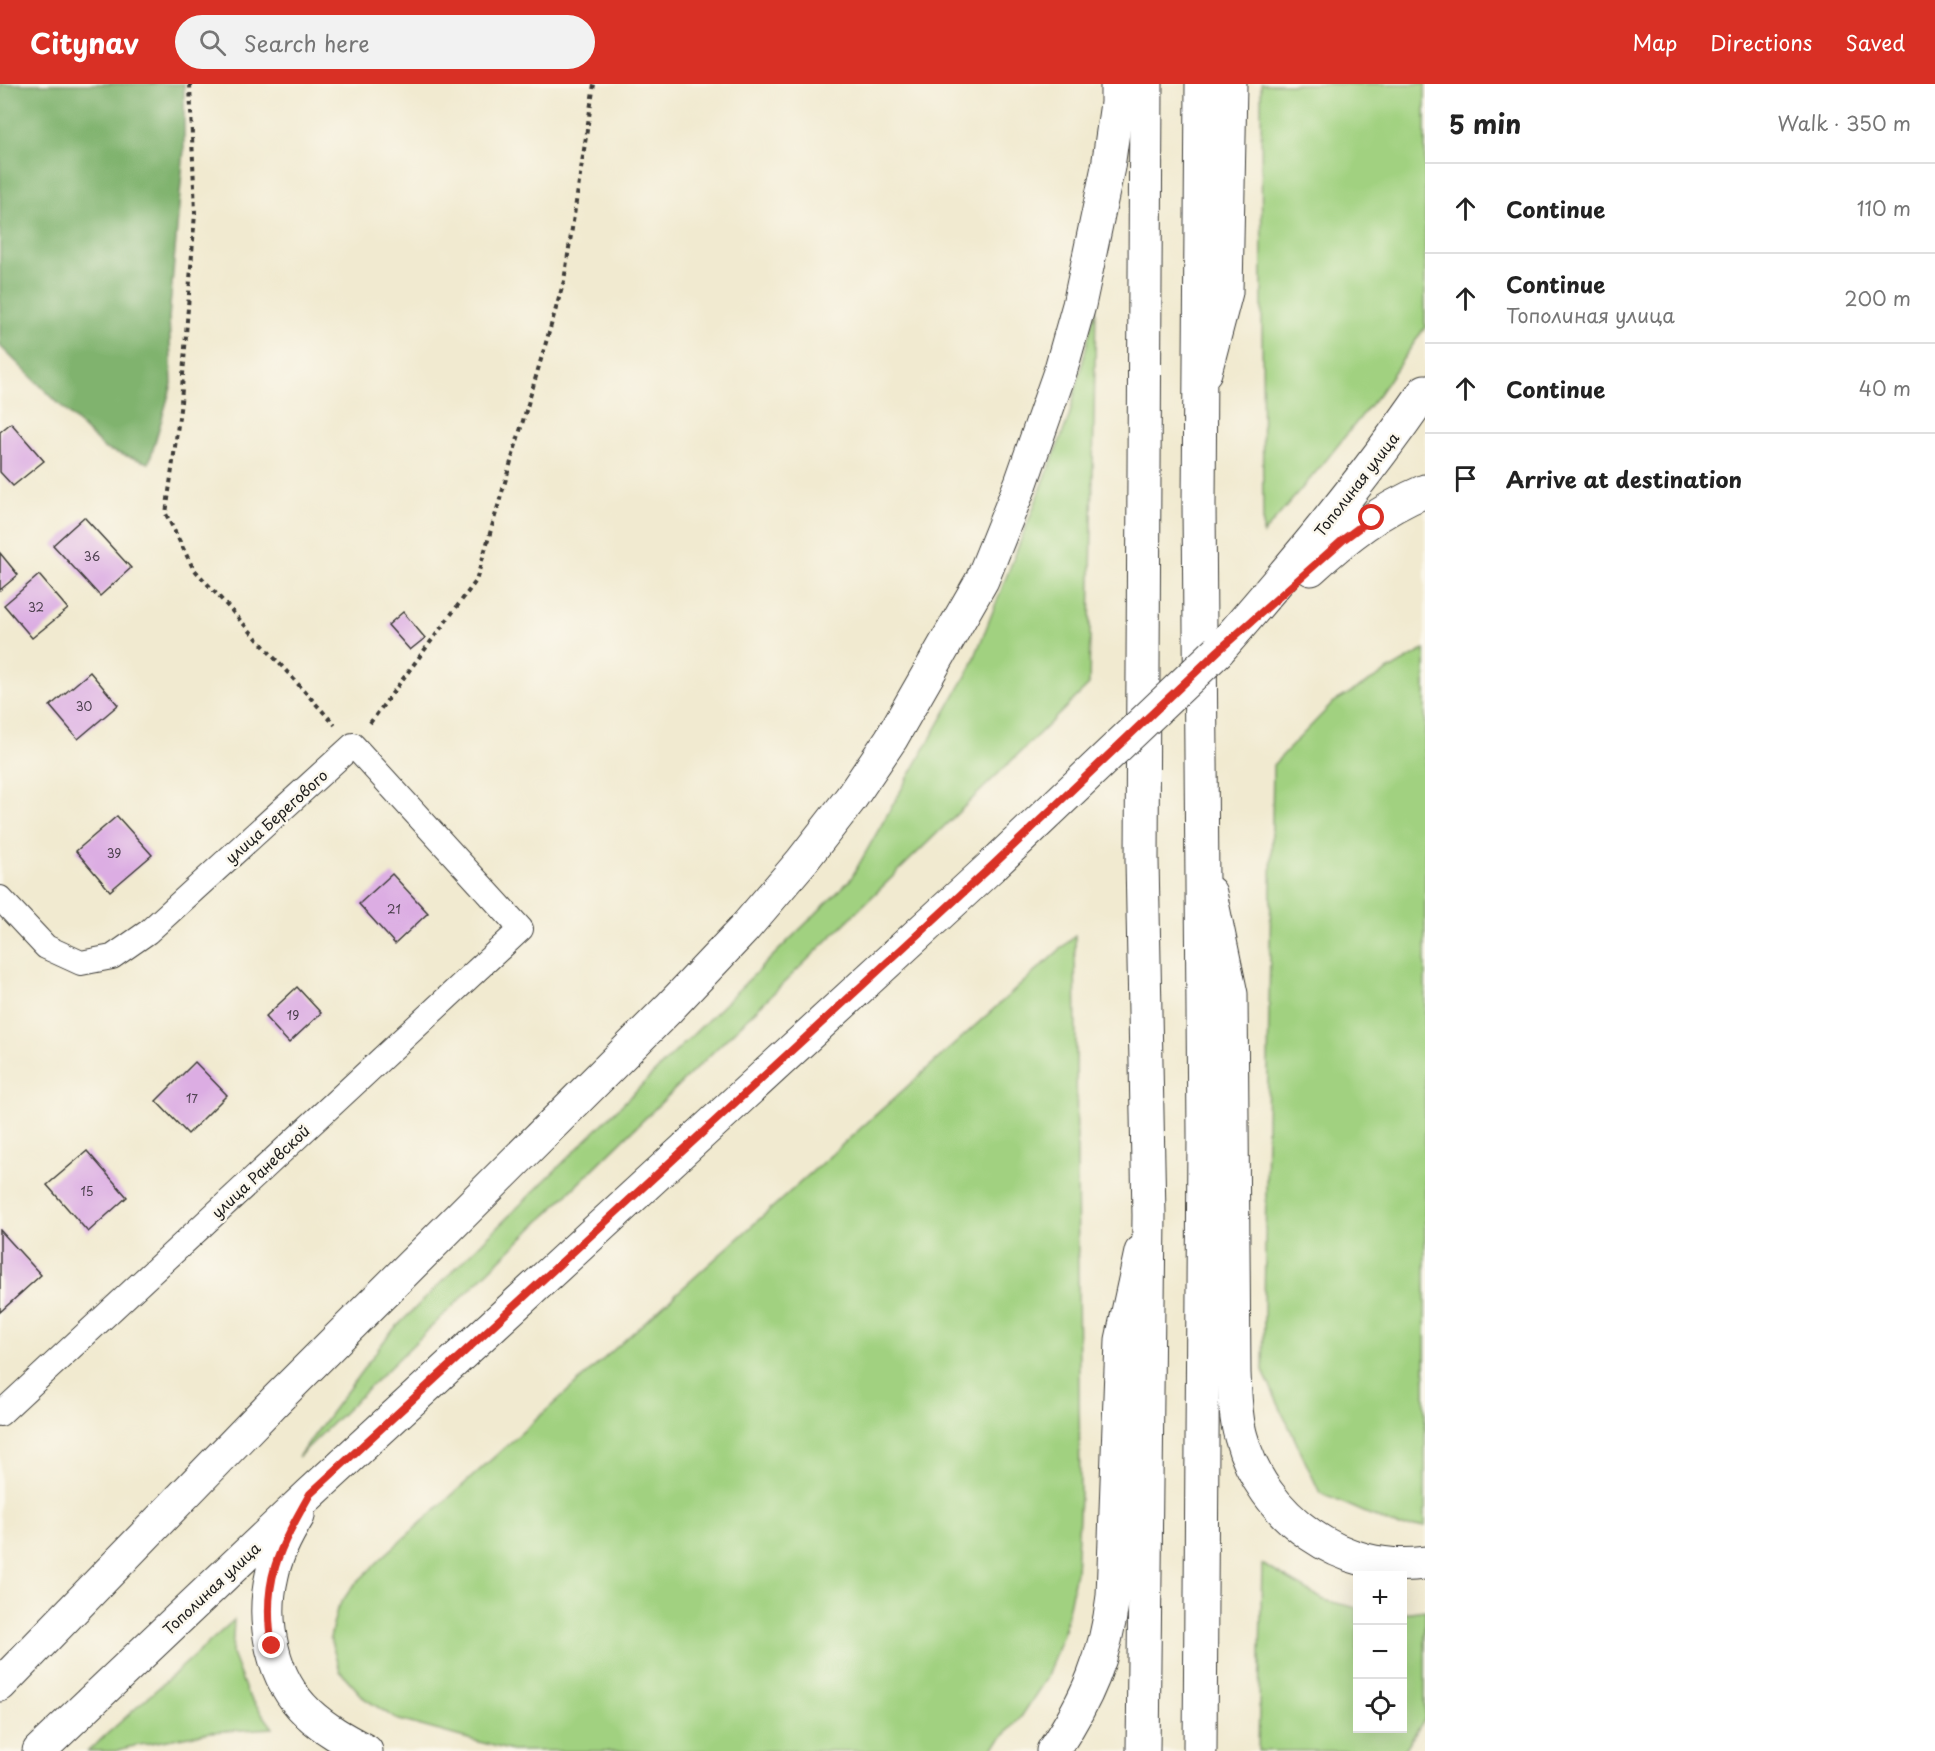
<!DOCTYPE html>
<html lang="en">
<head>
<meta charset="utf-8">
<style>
  :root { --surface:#fff; --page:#f2f2f2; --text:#222; --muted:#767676; --line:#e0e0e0; --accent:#d93025 }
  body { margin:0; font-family:"Playpen Sans",sans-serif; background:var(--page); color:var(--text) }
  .controls { position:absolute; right:18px; bottom:18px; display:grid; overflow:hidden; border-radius:0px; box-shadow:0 6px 24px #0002 }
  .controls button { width:54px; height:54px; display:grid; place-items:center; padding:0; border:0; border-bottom:2px solid var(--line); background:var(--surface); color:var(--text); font:30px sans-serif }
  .stop { position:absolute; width:18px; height:18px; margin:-14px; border:4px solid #d93025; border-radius:50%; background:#fff }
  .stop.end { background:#d93025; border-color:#fff; box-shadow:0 2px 6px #0008 }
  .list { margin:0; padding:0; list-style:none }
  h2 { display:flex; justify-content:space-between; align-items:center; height:78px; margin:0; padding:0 24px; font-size:26px }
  h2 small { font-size:20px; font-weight:400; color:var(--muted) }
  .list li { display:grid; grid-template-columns:39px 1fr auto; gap:18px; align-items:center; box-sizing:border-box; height:90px; padding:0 24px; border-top:2px solid var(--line) }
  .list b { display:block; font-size:22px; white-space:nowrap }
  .list p { margin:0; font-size:20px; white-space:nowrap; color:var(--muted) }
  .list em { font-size:20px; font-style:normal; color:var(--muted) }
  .icon { flex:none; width:33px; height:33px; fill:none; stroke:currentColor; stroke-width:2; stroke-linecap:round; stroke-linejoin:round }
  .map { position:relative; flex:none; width:1425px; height:1667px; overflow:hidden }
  header { display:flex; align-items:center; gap:36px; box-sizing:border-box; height:84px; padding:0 30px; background:var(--accent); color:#fff }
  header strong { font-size:28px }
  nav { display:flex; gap:33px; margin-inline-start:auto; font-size:21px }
  .search { width:420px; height:54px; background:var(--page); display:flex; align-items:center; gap:15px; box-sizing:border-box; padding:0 21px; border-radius:33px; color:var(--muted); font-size:22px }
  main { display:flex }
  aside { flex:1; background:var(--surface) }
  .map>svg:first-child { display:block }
</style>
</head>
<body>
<header>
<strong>Citynav</strong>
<div class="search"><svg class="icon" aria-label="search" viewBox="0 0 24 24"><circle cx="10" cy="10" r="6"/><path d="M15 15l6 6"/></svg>Search here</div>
<nav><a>Map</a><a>Directions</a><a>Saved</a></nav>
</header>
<main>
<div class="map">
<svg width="1425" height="1667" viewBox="0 0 1425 1667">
  <rect width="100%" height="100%" fill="#fbf7ec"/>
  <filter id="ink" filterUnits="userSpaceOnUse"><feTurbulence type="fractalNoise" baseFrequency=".0167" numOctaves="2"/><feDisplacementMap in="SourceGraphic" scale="12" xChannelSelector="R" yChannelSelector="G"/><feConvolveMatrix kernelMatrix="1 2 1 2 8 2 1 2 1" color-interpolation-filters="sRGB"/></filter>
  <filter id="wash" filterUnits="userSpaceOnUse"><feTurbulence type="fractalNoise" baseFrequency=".008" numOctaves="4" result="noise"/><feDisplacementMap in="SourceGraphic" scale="24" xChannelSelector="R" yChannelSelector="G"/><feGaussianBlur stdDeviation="1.35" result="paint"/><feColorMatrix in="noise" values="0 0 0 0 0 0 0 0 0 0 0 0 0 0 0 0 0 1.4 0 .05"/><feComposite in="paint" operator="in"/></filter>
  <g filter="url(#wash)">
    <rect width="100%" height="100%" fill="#f1ead0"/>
    <g fill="#a1d180" stroke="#5e764e" stroke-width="1.5">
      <path d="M 1261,0 L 1425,0 L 1425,243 L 1379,310 L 1327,375 L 1263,450 Z"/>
      <path d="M 1096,223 L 1089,601 L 298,1373 L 390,1249 L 850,796 L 971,583 L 1069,333 Z"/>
      <path d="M 1425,565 L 1425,1442 L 1398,1443 L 1320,1409 L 1263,1287 L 1273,681 L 1334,618 Z"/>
      <path d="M 1075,852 L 1080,1413 L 1076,1488 L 1064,1547 L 1046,1595 L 1021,1633 L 990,1667 L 512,1667 L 396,1635 L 365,1615 L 340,1587 L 330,1554 L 337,1525 L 352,1503 L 385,1471 Z"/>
      <path d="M 1262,1480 L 1324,1516 L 1357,1524 L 1358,1644 L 1402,1644 L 1403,1529 L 1425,1526 L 1425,1634 L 1404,1667 L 1258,1667 Z"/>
      <path d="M 234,1536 L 232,1570 L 247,1609 L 273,1644 L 211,1648 L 129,1663 L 116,1667 L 88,1667 Z"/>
    </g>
    <path fill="#80b36e" stroke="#4e6845" stroke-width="1.5" d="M 0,0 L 184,0 L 184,65 L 169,234 L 172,300 L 149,379 L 105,365 L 0,262 Z"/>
    <g id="blocks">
      <g fill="#dcade3">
        <path d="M 11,339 L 44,377 L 13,402 L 0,388 L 0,348 Z"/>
        <path d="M 84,433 L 131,484 L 100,512 L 53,461 Z"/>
        <path d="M 0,469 L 18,491 L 0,506 Z"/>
        <path d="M 39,491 L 68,525 L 32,554 L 4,521 Z"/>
        <path d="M 403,528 L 425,554 L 410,566 L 388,541 Z"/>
        <path d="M 90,588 L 118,621 L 78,655 L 50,622 Z"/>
        <path d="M 117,732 L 152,771 L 110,807 L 76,767 Z"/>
        <path d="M 392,790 L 428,829 L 395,860 L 359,820 Z"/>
        <path d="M 297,903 L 321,929 L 289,959 L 265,933 Z"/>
        <path d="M 195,978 L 227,1011 L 188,1050 L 156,1017 Z"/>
        <path d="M 87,1067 L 127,1113 L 88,1148 L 47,1101 Z"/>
        <path d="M 0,1146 L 41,1191 L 0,1228 Z"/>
      </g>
    </g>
  </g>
  <g filter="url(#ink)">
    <use href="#blocks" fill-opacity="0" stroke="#3c3b37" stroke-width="1.5"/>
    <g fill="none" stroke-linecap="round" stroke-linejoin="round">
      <defs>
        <path id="street" d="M 0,814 L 46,863 L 81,879 L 112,873 L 148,848 L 353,661 L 521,845 L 0,1330"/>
        <g id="secondary">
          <path d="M 1205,288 L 1226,208 L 1230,0"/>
          <path d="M 1311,485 C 1347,452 1380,426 1425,407"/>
          <path d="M 1218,567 C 1291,483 1362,399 1425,307"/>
          <path d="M 1210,809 L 1231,910 L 1234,1289 C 1235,1310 1235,1333 1241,1353 C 1262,1433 1343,1491 1425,1479"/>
          <path d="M 298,1432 C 287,1450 276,1471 272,1491 C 261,1538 272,1595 308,1629 C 325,1645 345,1656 366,1667"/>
          <path d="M 0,1601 L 276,1316 L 669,924 L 743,846 L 802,777 L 851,714 L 891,655 L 982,496 L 1021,399 L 1061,285 L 1079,221 L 1108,83 L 1117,19 L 1117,0"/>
          <path d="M 39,1667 L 310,1410 L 993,781"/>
          <path d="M 1053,1667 C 1087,1616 1106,1573 1113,1512 L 1122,1256 L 1141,1168"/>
        </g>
        <g id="highway">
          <path d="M 1143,1667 L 1149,1131 L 1142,776 L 1146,0"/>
          <path d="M 1200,1667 L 1204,1052 L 1199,420 L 1202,0"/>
        </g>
      </defs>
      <use href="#street" stroke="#3c3b37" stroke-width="26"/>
      <use href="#secondary" stroke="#3c3b37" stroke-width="35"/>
      <use href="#highway" stroke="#3c3b37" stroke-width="35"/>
      <g stroke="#3c3b37" stroke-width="4" stroke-dasharray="4.5 4.5" stroke-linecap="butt">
        <path d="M 190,0 L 195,129 L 181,318 L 166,430 L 193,484 L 335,641"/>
        <path d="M 370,639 L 476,497 L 564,197 L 594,0"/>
      </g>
      <use href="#street" stroke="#fff" stroke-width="24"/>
      <use href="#secondary" stroke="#fff" stroke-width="33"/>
      <use href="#highway" stroke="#fff" stroke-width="33"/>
      <defs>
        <path id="secondary-bridge" d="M 993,781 L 1218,567"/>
      </defs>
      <use href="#secondary-bridge" stroke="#3c3b37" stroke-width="35" stroke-linecap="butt"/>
      <use href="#secondary-bridge" stroke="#fff" stroke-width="33"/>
    </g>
  </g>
  <g fill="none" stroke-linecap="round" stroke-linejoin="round" filter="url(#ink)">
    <path stroke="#d93025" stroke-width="8" d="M 272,1562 C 261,1497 279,1465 310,1410 L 993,781 L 1218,567 L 1344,455 L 1372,434"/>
  </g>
  <g text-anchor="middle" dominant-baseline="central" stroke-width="5" stroke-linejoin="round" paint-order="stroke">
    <g font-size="12" fill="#4c404e">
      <text x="92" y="472">36</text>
      <text x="36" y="523">32</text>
      <text x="84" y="622">30</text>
      <text x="114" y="769">39</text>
      <text x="394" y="825">21</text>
      <text x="293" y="931">19</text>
      <text x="192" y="1014">17</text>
      <text x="87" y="1107">15</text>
    </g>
    <g font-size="15" fill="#1c1c1c" stroke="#fbf7ec">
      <text transform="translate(1356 400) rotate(-52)">Тополиная улица</text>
      <text transform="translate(276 732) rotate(-42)">улица Берегового</text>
      <text transform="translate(260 1087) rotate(-43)">улица Раневской</text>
      <text transform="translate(211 1504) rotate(-43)">Тополиная улица</text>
    </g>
  </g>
</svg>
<div class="controls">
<button>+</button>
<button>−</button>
<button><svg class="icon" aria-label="locate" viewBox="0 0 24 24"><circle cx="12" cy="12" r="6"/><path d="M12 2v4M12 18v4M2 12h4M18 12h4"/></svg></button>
</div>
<div class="stop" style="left:1372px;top:434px"></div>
<div class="stop end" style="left:272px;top:1562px"></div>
</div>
<aside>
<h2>5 min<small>Walk · 350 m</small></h2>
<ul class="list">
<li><svg class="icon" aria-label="ahead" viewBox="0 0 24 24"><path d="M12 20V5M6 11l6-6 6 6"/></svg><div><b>Continue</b></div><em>110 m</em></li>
<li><svg class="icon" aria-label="ahead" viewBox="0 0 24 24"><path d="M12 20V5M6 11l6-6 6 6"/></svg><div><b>Continue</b><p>Тополиная улица</p></div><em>200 m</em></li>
<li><svg class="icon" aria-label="ahead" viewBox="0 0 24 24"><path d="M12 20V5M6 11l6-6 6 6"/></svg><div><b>Continue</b></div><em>40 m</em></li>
<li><svg class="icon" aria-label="arrive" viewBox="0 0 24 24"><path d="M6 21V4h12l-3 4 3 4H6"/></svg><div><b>Arrive at destination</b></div></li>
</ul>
</aside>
</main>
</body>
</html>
